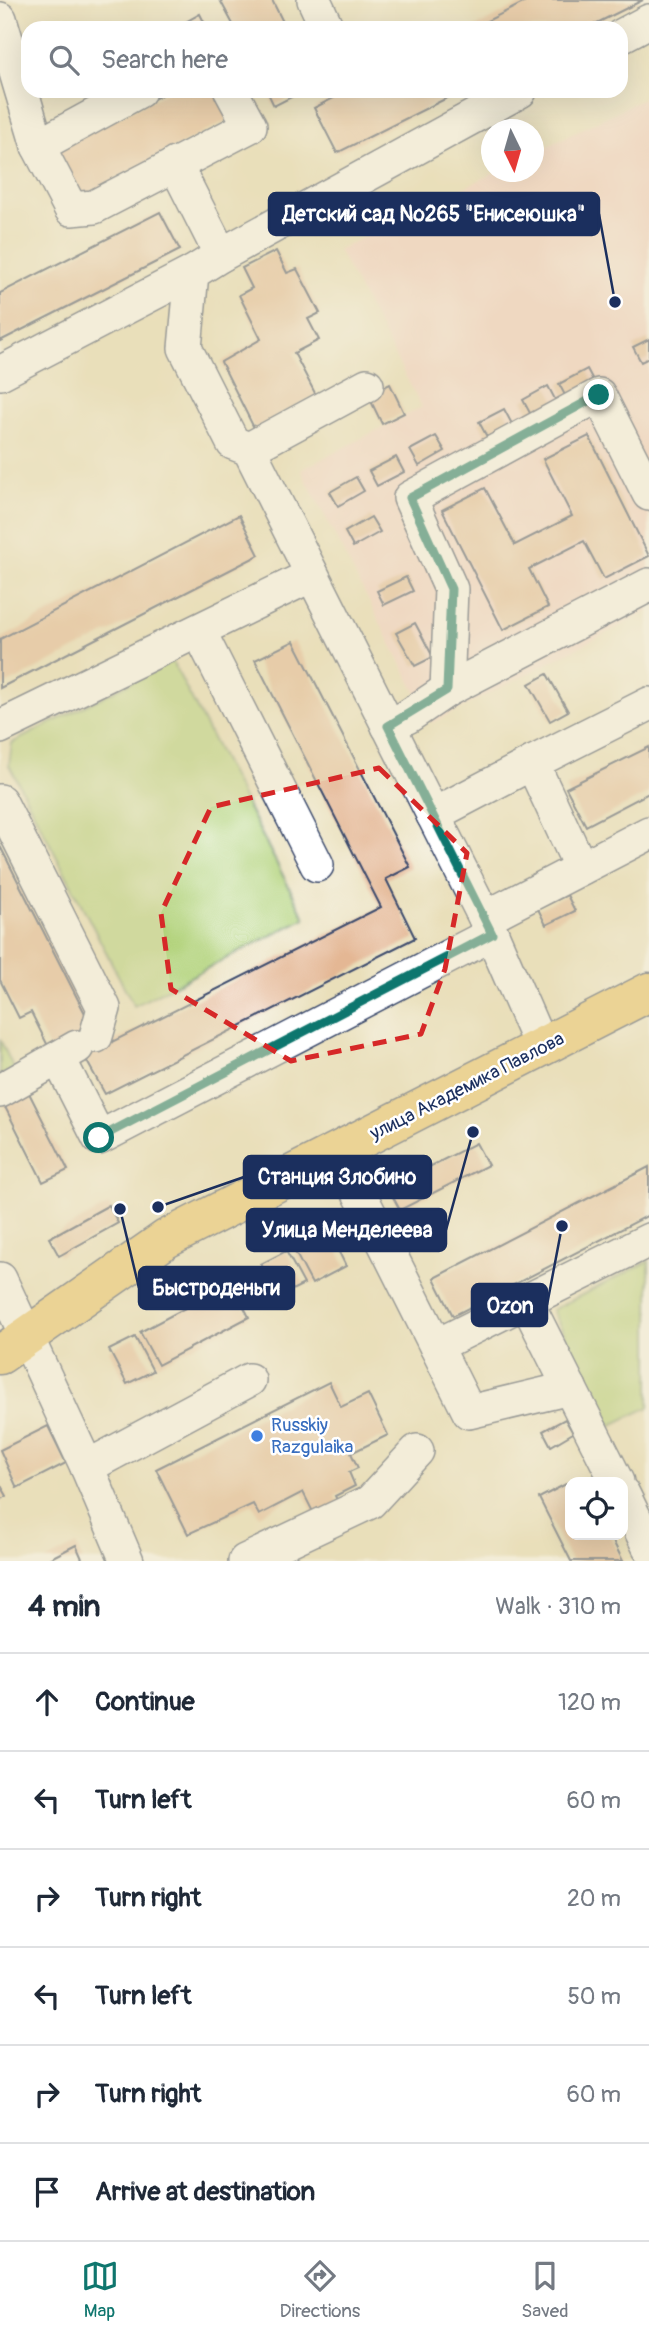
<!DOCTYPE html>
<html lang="en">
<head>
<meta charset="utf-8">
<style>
  :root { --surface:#fff; --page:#f2f2f3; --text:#1f2937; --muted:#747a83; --line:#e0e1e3; --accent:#0f766e }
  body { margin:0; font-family:Pangolin,sans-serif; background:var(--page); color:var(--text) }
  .controls { position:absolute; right:21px; bottom:21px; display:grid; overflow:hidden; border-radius:14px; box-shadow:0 7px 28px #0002 }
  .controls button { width:63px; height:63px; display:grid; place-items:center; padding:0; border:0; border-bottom:2px solid var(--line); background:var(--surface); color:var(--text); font:35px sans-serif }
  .compass { position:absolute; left:481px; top:119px; width:63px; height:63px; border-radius:50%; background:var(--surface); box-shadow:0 7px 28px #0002; rotate:175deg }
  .stop { position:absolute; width:21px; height:21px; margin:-16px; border:5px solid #0f766e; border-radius:50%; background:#fff }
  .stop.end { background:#0f766e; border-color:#fff; box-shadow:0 2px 7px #0008 }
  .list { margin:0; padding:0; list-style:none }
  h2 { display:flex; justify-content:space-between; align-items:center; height:91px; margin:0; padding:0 28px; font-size:30px }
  h2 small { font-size:23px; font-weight:400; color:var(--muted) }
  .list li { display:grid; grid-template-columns:46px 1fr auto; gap:21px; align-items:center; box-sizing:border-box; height:98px; padding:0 28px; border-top:2px solid var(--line) }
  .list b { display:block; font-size:26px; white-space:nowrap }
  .list em { font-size:23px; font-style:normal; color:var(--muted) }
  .icon { flex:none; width:38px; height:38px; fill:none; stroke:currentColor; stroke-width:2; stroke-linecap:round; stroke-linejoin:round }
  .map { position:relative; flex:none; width:649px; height:1561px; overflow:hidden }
  .search { position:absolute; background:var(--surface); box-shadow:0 7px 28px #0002; left:21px; right:21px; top:21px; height:77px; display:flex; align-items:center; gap:18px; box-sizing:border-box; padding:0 24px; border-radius:21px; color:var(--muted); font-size:26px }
  .sheet { height:679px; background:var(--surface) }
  nav { display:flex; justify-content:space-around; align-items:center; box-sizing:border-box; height:98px; border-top:2px solid var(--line); background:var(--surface); font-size:19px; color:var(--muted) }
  nav a { display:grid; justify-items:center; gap:4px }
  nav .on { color:var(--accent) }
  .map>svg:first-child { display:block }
</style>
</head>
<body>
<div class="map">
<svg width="649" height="1561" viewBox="0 0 649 1561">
  <rect width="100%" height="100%" fill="#fff"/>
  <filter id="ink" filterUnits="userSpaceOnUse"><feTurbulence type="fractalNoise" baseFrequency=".0143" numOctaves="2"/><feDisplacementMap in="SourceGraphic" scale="14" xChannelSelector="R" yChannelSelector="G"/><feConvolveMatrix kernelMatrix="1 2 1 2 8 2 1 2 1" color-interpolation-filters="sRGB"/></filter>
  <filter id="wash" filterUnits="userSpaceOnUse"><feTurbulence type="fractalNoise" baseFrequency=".00686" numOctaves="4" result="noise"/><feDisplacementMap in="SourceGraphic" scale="28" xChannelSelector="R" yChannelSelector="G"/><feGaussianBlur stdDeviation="1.57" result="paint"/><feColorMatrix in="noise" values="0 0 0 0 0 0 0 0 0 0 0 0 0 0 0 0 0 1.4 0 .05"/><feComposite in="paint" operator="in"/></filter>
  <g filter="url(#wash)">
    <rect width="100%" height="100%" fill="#e9dfba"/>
    <path fill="#f7d0cb" d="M 649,95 L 649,611 L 432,723 L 301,470 L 422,407 L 338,250 L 496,172 L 534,172 L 534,153 Z"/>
    <g fill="#b2d37b" stroke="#66816c" stroke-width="2">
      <path d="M 172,661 L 305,918 L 134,1006 L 9,765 L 12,743 Z"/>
      <path d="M 0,1039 L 14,1069 L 0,1076 Z"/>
      <path d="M 649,1261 L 649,1407 L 610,1426 L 552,1310 Z"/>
    </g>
    <g id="blocks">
      <g fill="#e4b794">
        <path d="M 220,0 L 272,0 L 286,28 L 235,28 Z"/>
        <path d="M 529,0 L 643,0 L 587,28 L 473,28 Z"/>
        <path d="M 200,14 L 207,28 L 175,28 Z"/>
        <path d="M 169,91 L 217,91 L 230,119 L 82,196 L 56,149 Z"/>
        <path d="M 267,91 L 303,91 L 274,106 Z"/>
        <path d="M 347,91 L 461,91 L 337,153 L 314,108 Z"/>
        <path d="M 160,212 L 180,250 L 0,341 L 0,293 Z"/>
        <path d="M 276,251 L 287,273 L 297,269 L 320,313 L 308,319 L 319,340 L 294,353 L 316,395 L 254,428 L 221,362 L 261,339 L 239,295 L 252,288 L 242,268 Z"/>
        <path d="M 649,339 L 649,358 L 641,362 L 633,347 Z"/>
        <path d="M 587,369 L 595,384 L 567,399 L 559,384 Z"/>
        <path d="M 390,384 L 404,413 L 382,424 L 368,395 Z"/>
        <path d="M 548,386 L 556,401 L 531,415 L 523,400 Z"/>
        <path d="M 504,409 L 512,424 L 487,437 L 479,422 Z"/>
        <path d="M 436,436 L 445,451 L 419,466 L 410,450 Z"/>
        <path d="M 589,436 L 649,556 L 604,579 L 584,541 L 529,569 L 548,607 L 503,630 L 442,510 L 485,488 L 515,545 L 572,516 L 543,459 Z"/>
        <path d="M 396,457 L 404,472 L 377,486 L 369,471 Z"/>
        <path d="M 356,477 L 364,491 L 338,506 L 330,492 Z"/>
        <path d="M 239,515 L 259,555 L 0,688 L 0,639 Z"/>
        <path d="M 371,517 L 380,532 L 353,547 L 345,532 Z"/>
        <path d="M 406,577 L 413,591 L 384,605 L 377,591 Z"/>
        <path d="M 415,623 L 433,657 L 415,666 L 396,633 Z"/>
        <path d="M 294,641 L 410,867 L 386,879 L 415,938 L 105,1094 L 84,1056 L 49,1048 L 31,1012 L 19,1018 L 0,980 L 0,846 L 102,1047 L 381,907 L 255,660 Z"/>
        <path d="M 547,674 L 568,711 L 550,721 L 529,684 Z"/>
        <path d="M 649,747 L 649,793 L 586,826 L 566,788 Z"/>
        <path d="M 567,895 L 575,911 L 546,925 L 538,909 Z"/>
        <path d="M 27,1089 L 68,1170 L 43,1182 L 2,1101 Z"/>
        <path d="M 476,1143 L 488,1165 L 400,1210 L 388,1188 Z"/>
        <path d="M 649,1167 L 649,1215 L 453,1316 L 434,1278 Z"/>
        <path d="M 109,1205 L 118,1223 L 59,1256 L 49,1238 Z"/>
        <path d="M 329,1232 L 346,1266 L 312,1284 L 294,1250 Z"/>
        <path d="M 286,1251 L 304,1284 L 278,1297 L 261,1264 Z"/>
        <path d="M 232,1283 L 249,1317 L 158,1365 L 140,1332 Z"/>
        <path d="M 135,1337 L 153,1371 L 127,1384 L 109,1350 Z"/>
        <path d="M 329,1382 L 341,1407 L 368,1394 L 388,1435 L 351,1453 L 358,1468 L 349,1472 L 355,1486 L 335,1496 L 340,1506 L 316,1518 L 303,1492 L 259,1515 L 253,1504 L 188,1534 L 156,1469 Z"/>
        <path d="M 565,1419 L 573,1433 L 551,1446 L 543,1431 Z"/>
        <path d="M 48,1426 L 66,1463 L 17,1488 L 0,1450 Z"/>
        <path d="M 570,1482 L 570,1535 L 610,1535 L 623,1561 L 571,1561 L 539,1498 Z"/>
        <path d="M 0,1484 L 7,1496 L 0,1500 Z"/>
        <path d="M 76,1545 L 83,1561 L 45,1561 Z"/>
      </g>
    </g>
  </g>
  <g filter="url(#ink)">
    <use href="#blocks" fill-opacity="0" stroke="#3a496c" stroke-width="2"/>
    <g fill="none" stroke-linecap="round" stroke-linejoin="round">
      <defs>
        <g id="minor">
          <path d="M 314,0 L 327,28"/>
          <path d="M 0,19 L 38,146 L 71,209 L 94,207 L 250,126 L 231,91"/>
          <path d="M 621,36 L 649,21"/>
          <path d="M 520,91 L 221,255 L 192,273 L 185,348 L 233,443 L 249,449 L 485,918 L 541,1047"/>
          <path d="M 38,146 L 139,91"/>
          <path d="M 175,164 L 221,255"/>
          <path d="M 0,373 L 192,273"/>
          <path d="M 249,449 L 367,385"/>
          <path d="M 199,631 L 317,865"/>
          <path d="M 447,690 L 451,589 L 410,498 L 599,395 L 649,494"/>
          <path d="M 388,726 L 407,717 L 447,690 L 649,585"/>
          <path d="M 0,727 L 312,575"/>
          <path d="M 0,801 L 104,1008 L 96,1036"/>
          <path d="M 433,815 L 532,763"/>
          <path d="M 581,868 L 532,763 L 649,704"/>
          <path d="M 485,918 L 649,833"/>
          <path d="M 59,1059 L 99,1138 L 492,934"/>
          <path d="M 0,1091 L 77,1047"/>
          <path d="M 338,1151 L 436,1346 L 649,1240"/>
          <path d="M 0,1279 L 87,1467 L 249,1380"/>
          <path d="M 526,1301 L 617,1482"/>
          <path d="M 436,1346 L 469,1412 L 570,1388"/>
          <path d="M 87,1467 L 127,1561"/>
          <path d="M 623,1494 L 649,1547"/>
          <path d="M 245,1561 L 370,1502 L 417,1451"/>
        </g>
        <path id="major" d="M 0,1355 L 166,1239 L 649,992"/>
      </defs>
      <use href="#minor" stroke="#3a496c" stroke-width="36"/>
      <use href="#major" stroke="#3a496c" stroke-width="41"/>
      <use href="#minor" stroke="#fff" stroke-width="33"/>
      <use href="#major" stroke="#edc569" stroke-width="38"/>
    </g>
  </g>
  <g fill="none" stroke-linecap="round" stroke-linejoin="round" filter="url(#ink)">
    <path stroke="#0f766e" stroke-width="9" d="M 99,1138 L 492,934 L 388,726 L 447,690 L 451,589 L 410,498 L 599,395"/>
  </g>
  <path d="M0 0H649V1561H0ZM 379,768 L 467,853 L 445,969 L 421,1034 L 291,1061 L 171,989 L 161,913 L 211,807 Z" fill="#e9dfba" fill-opacity=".55" fill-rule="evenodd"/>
  <path fill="none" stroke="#d62828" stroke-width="5" stroke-dasharray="14 9" stroke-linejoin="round" d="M 379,768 L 467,853 L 445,969 L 421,1034 L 291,1061 L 171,989 L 161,913 L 211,807 Z"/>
  <circle fill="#3f7fe0" stroke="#fff" stroke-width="2.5" cx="257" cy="1436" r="7"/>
  <g text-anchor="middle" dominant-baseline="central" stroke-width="5" stroke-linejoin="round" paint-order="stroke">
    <g font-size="19" fill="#1b2f5e" stroke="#fff">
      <text transform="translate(467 1086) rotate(-27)">улица Академика Павлова</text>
    </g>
    <g font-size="19" fill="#366cbe" stroke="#fff" text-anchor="start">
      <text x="271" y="1425">Russkiy<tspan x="271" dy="22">Razgulaika</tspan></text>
    </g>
  </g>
  <path fill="none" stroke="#1b2f5e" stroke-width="2.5" d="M615 302L599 214M158 1207L244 1177M473 1132L446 1230M120 1209L139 1288M562 1226L547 1305"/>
  <g fill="#1b2f5e" stroke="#fff" stroke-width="2.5">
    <circle cx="615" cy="302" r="7"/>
    <circle cx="158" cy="1207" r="7"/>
    <circle cx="473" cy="1132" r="7"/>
    <circle cx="120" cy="1209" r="7"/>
    <circle cx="562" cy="1226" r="7"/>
  </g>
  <g fill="#1b2f5e" stroke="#1b2f5e" stroke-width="2.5">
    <rect x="269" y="193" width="330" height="42" rx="7"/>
    <rect x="244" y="1156" width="187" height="42" rx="7"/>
    <rect x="247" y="1209" width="199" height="42" rx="7"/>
    <rect x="139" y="1267" width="155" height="42" rx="7"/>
    <rect x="472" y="1284" width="75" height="42" rx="7"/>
  </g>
  <g font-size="21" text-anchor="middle" font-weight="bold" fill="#fff">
    <text x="434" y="221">Детский сад №265 "Енисеюшка"</text>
    <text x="337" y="1184">Станция Злобино</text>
    <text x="347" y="1237">Улица Менделеева</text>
    <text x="216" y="1295">Быстроденьги</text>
    <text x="510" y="1313">Ozon</text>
  </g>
</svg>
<div class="controls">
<button><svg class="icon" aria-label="locate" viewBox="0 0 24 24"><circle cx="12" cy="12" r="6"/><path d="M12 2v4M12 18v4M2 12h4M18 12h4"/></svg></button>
</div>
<svg class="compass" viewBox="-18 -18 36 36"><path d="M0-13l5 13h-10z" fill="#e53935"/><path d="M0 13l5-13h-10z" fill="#747a83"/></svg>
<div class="stop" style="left:99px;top:1138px"></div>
<div class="stop end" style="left:599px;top:395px"></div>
<div class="search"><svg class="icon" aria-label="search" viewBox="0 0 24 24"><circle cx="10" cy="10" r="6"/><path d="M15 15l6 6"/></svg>Search here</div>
</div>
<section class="sheet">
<h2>4 min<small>Walk · 310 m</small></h2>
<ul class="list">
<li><svg class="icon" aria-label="ahead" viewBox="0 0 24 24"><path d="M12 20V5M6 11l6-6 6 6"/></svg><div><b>Continue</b></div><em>120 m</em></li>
<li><svg class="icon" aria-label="left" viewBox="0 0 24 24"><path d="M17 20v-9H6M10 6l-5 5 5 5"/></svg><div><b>Turn left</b></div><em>60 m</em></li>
<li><svg class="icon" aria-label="right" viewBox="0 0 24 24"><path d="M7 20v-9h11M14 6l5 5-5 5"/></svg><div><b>Turn right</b></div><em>20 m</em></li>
<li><svg class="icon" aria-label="left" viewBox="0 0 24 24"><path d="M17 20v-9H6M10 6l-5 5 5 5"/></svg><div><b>Turn left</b></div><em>50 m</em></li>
<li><svg class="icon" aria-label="right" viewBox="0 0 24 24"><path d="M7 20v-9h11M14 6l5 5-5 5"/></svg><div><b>Turn right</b></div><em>60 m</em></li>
<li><svg class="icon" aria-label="arrive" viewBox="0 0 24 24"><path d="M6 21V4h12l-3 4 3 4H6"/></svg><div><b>Arrive at destination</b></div></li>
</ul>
</section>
<nav>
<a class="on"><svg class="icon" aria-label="map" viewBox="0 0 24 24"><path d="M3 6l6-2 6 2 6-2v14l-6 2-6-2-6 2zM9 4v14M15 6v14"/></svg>Map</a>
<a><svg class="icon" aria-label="directions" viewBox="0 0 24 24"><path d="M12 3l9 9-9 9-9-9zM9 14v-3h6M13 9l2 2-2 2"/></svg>Directions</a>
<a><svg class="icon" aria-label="saved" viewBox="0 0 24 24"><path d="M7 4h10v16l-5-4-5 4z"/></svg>Saved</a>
</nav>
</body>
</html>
